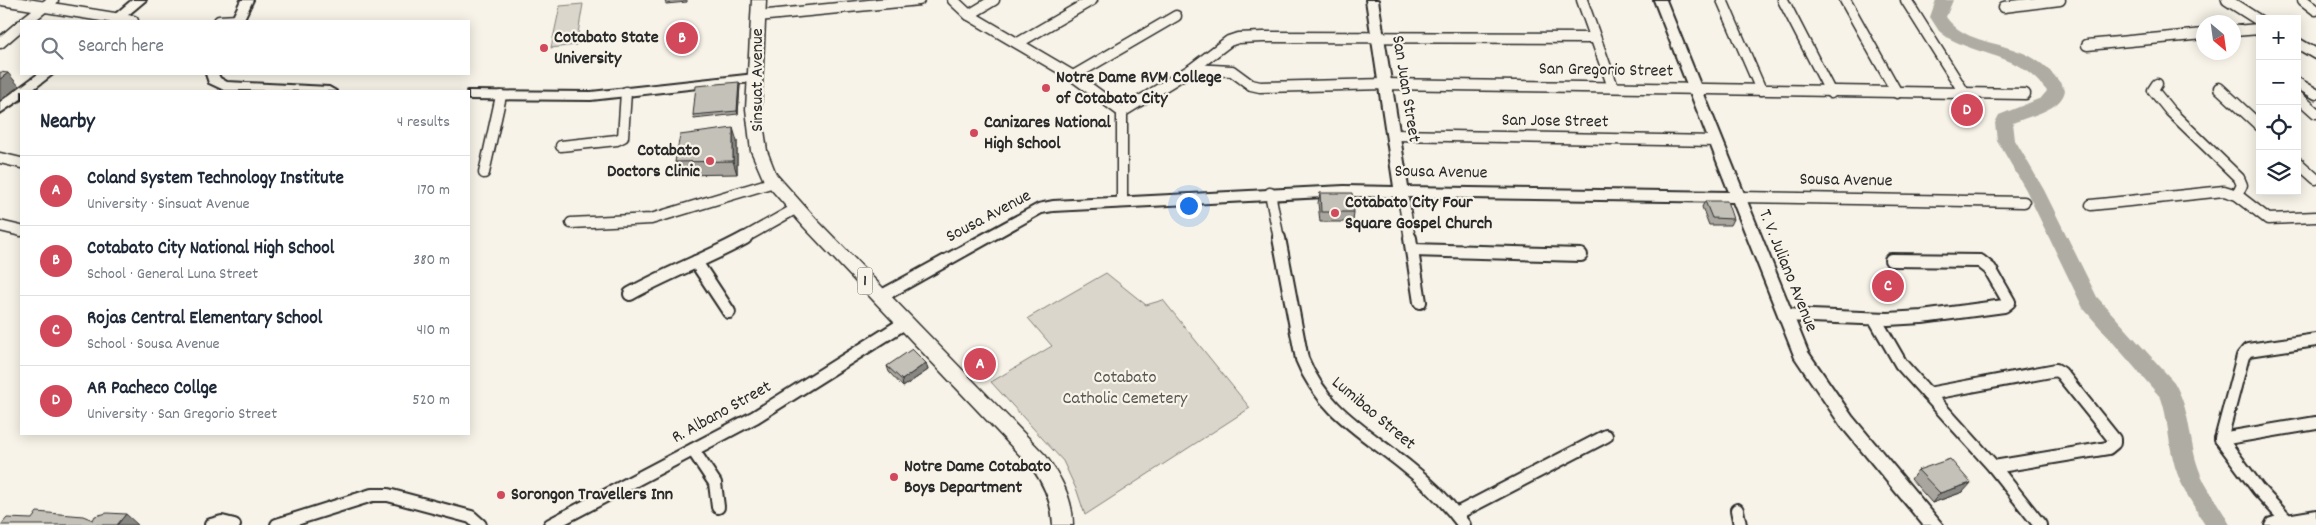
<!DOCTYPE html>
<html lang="en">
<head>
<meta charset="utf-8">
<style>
  :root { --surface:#fff; --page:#f2f2f3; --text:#1f2937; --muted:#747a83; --line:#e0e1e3; --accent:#d1495b }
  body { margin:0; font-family:Dekko,sans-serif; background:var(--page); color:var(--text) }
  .controls { position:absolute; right:15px; top:15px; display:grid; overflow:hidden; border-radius:0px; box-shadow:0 2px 12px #0003 }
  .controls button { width:45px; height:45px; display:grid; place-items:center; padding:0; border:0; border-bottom:1px solid var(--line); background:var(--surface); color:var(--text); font:25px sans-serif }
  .compass { position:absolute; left:2196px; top:15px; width:45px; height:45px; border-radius:50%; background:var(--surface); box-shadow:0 2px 12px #0003; rotate:151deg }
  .you { position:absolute; left:1188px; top:205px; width:18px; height:18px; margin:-12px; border:4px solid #fff; border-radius:50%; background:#1a73e8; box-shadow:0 0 0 8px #1a73e833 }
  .badge { display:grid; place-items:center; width:32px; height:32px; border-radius:50%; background:var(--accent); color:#fff; font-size:16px; font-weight:700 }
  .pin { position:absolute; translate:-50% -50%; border:2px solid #fff; box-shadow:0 1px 5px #0006 }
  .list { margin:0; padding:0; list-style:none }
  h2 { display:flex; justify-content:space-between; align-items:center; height:65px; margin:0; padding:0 20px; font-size:21px }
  h2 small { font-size:16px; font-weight:400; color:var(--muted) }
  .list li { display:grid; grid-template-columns:32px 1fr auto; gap:15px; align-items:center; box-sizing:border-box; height:70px; padding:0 20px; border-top:1px solid var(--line) }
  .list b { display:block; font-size:19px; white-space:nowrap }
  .list p { margin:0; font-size:16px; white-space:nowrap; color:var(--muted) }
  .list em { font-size:16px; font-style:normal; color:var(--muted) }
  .icon { flex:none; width:28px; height:28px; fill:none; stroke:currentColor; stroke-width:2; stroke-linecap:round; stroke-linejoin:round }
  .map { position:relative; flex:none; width:2316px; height:525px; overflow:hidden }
  .search { position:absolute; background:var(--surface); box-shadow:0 2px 12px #0003; left:20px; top:20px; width:450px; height:55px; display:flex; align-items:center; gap:12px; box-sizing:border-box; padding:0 18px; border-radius:0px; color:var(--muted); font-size:19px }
  .panel { position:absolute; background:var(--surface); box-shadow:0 2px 12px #0003; left:20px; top:90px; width:450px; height:345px; border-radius:0px }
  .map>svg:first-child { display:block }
</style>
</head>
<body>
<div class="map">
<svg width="2316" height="525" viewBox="0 0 2316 525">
  <rect width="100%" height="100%" fill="#f7f3e8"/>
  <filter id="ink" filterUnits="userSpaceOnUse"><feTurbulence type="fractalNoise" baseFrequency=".02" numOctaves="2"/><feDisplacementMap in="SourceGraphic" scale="10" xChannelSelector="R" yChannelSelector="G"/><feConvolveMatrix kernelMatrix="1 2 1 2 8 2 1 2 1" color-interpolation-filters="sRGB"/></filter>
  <g filter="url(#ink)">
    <g fill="#dad6cc" stroke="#82807c">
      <path d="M 583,4 L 576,45 L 551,48 L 560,6 Z"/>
      <path d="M 1106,273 L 1146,305 L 1163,300 L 1250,408 L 1085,515 L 1077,491 L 1063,461 L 991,382 L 1052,346 L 1028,318 Z"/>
    </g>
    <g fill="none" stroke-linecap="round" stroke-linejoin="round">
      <path fill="#afaca4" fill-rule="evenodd" d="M 1936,0 L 1953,0 L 1946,17 C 1963,41 1993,41 2018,51 C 2038,58 2054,72 2065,90 C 2062,110 2029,116 2013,123 L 2015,140 L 2044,190 L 2097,297 L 2174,382 C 2191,412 2188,436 2198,467 C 2205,488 2220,505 2230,525 L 2205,525 C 2193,504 2178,483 2173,459 C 2168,439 2168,418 2161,398 L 2083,308 L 2026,190 L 1997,140 L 1995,123 L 1999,115 L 2041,98 L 2047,91 C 2016,52 1987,59 1948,38 L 1939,31 L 1930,17 Z"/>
      <defs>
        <g id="street-far1">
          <path d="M 2,0 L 133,21"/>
          <path d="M 953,0 L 969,15 L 1073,76 L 1122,112"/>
          <path d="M 1582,0 L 1613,87"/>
          <path d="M 1722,0 L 1761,90"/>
          <path d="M 1783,0 L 1831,93"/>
          <path d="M 1845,0 L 1897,93"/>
          <path d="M 1906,0 L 1965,94"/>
          <path d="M 2227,0 L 2260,21"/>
          <path d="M 2303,0 L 2316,10"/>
          <path d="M 2004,7 L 2060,0"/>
          <path d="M 969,15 L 994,0"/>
          <path d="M 758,16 L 919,0"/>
          <path d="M 26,21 L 53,0"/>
          <path d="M 219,21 L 238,20"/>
          <path d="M 2234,31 L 2260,29"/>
          <path d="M 0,43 L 21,25"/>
          <path d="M 1018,43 L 1092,0"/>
          <path d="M 2297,43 L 2316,54"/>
          <path d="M 2087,45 L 2204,34"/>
          <path d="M 1192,69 L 1232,71 L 1251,85 L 1260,87 L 1385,84 L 2025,94"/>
          <path d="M 1073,76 L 1176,16"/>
          <path d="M 2297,83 L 2316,94"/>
          <path d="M 2157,84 L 2153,90 L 2170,111 L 2239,178 L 2242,185 L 2237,195"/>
          <path d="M 2219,88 L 2260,126"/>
          <path d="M 2297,96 L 2316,113"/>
          <path d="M 1394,135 L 1715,141"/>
          <path d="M 561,146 L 617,140 L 623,137 L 626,92"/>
          <path d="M 0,158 L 21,163"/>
          <path d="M 2297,162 L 2316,179"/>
          <path d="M 484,173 L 501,96"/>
          <path d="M 1402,191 L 1410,239"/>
          <path d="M 1270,193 L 1279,239"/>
          <path d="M 1738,197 L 2024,202"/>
          <path d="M 1122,202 L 1122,112 L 1192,69 L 1229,41 L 1238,38 L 1263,37 L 1594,38"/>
          <path d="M 2091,205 L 2224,191 L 2237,195 L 2268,219 L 2316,217"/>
          <path d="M 571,223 L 651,219 L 774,182"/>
          <path d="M 0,226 L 21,231"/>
          <path d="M 742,239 L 797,208"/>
        </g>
        <g id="street">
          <path d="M 1279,238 L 1302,359 C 1322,410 1364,432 1405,465 C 1427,482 1447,502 1464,525"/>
          <path d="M 1410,238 L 1420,302"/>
          <path d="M 1412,250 L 1581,255"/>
          <path d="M 696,262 L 729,312"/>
          <path d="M 630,294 C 667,273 707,259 745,238"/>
          <path d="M 1784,315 L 1888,319 L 1922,317 L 2004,306 L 2009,302 L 1990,269 L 1980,261 L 1891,260"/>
          <path d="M 1875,319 L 1901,364 L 1994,467 L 2040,525"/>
          <path d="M 1928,394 L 2056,370 L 2061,373 L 2114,439 L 2114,443 L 2108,448 L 1994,467"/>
          <path d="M 2221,439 L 2316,423"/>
          <path d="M 693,450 L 715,483 L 718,507"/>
          <path d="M 1737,510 L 1740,525"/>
          <path d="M 1456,514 L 1606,436"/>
          <path d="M 211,525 L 222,522 L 234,525"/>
          <path d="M 277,525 L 372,495 L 388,495 L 471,517 L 480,525"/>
          <path d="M 550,525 L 755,417 L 906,322"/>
          <path d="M 2291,525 L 2258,489 L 2221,439 L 2243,356 L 2248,350 L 2316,340"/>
        </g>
        <g id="secondary">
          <path d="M 132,0 L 146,0 L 121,21 L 107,21 Z"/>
          <path d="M 241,0 L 253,0 L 243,21 L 231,21 Z"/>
          <path d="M 1366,0 L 1378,0 L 1408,187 L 1729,192 L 1654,0 L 1666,0 L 1808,352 L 1852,416 L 1943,525 L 1923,525 L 1841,426 L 1795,358 L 1733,202 L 1344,196 L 1053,211 L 1042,213 L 885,301 L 880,303 L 875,301 L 872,297 L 875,293 L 1038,204 L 1053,201 L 1344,186 L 1394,187 Z"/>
          <path d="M 38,74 L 53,74 L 31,91 L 21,91 L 21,99 L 0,113 L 0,102 Z"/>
          <path d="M 206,74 L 218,74 L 220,78 L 227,82 L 329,87 L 336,91 L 224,90 L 209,83 Z"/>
          <path d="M 755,74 L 762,78 L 760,81 L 591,100 L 469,99 L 469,91 L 467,91 L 469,91 L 591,92 Z"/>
          <path d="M 2316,510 L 2316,525 L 2265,525 L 2268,519 L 2274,517 Z"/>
        </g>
        <path id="primary" d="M 752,0 L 766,0 L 761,109 L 767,151 L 776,174 L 816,219 L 1046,456 C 1061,477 1073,499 1073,525 L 1053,525 C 1052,503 1045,486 1032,468 L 804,227 L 764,181 L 751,151 L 746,109 Z"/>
      </defs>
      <use href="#street-far1" stroke="#2b2b2b" stroke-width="13"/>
      <use href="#street" stroke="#2b2b2b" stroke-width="16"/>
      <use href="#secondary" stroke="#2b2b2b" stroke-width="4"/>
      <use href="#primary" stroke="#2b2b2b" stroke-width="3"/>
      <use href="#street-far1" stroke="#f7f3e8" stroke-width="10"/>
      <use href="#street" stroke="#f7f3e8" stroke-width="12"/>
      <use href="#secondary" fill="#f7f3e8" fill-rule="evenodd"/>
      <use href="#primary" fill="#f7f3e8" fill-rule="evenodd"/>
    </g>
    <g fill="#a9a69f" stroke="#2b2b2b">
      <path d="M 665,0 L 687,0 L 687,2 L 666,4 Z"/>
      <path d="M 740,85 L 738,114 L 694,119 L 693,115 Z"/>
      <path d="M 737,141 L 737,174 L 680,175 L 675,162 Z"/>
      <path d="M 1320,193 L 1354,212 L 1353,222 L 1320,222 L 1318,203 Z"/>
      <path d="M 1705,201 L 1733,219 L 1730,225 L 1709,225 L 1702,207 Z"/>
      <path d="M 926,363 L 928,370 L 903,387 L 889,372 L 887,366 Z"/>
      <path d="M 1918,470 L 1963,492 L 1932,503 L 1911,479 Z"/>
    </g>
    <g fill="#898782" stroke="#2b2b2b">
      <path d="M 8,73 L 19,86 L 0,101 L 0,79 Z"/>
      <path d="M 739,82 L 740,85 L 738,114 L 737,111 Z"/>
      <path d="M 733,128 L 737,141 L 737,174 L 733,161 Z"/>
      <path d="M 926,363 L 928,370 L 903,387 L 902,380 Z"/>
      <path d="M 1971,483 L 1963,492 L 1932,503 L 1940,493 Z"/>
      <path d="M 126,514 L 138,525 L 117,525 Z"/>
    </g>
    <g fill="#c4c1b9" stroke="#2b2b2b">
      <path d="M 0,72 L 8,73 L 0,79 Z"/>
      <path d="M 739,82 L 737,111 L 693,115 L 696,86 Z"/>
      <path d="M 733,128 L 733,161 L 675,162 L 680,135 Z"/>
      <path d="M 1320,193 L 1352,193 L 1354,212 L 1321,212 Z"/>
      <path d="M 1705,201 L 1727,201 L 1733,219 L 1712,218 Z"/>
      <path d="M 912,349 L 926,363 L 902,380 L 887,366 Z"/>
      <path d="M 1950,459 L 1971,483 L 1940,493 L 1918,470 Z"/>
      <path d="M 37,512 L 83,516 L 93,520 L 95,516 L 107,513 L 126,514 L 117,525 L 1,525 L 7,518 L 32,519 Z"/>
    </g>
  </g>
  <g fill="#d1495b" stroke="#f7f3e8" stroke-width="2">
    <circle cx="544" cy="48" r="5"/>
    <circle cx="1046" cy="88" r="5"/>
    <circle cx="974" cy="133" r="5"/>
    <circle cx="710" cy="161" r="5"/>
    <circle cx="1335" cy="213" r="5"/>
    <circle cx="894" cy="477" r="5"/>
    <circle cx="501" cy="495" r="5"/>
  </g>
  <g text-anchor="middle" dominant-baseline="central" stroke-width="4.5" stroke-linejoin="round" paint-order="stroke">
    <rect fill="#f7f3e8" stroke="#686764" stroke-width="1" x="857.5" y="267.5" width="15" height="27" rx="4"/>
    <g font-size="16" font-weight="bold" fill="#2b2b2b">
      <text x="865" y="281">1</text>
    </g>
    <g font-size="18" font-weight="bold" fill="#2b2b2b" stroke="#f7f3e8" text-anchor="start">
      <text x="554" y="38">Cotabato State<tspan x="554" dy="21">University</tspan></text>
      <text x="1056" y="78">Notre Dame RVM College<tspan x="1056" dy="21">of Cotabato City</tspan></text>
      <text x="984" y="123">Canizares National<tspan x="984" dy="21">High School</tspan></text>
      <text x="700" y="151" text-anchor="end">Cotabato<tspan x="700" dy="21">Doctors Clinic</tspan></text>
      <text x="1345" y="203">Cotabato City Four<tspan x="1345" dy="21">Square Gospel Church</tspan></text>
      <text x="904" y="467">Notre Dame Cotabato<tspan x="904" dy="21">Boys Department</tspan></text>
      <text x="511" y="495">Sorongon Travellers Inn</text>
    </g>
    <g font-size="18" fill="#2b2b2b" stroke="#f7f3e8">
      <text transform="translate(1606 71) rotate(1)">San Gregorio Street</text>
      <text transform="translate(758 80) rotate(-90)">Sinsuat Avenue</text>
      <text transform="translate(1405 89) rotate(81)">San Juan Street</text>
      <text transform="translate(1555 122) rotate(1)">San Jose Street</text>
      <text transform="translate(1441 173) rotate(1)">Sousa Avenue</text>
      <text transform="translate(1846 181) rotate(1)">Sousa Avenue</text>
      <text transform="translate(989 217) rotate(-28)">Sousa Avenue</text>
      <text transform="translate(1787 271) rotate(68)">T. V. Juliano Avenue</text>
      <text transform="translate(722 413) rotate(-29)">R. Albano Street</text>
      <text transform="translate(1373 414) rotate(40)">Lumibao Street</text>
    </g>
    <g font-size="18" fill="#575653" stroke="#f7f3e8">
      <text x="1125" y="378">Cotabato<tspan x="1125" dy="21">Catholic Cemetery</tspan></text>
    </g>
  </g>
</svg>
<div class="controls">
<button>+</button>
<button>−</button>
<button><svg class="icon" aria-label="locate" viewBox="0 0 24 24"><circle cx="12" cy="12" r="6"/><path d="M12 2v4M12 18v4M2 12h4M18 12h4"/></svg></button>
<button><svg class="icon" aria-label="layers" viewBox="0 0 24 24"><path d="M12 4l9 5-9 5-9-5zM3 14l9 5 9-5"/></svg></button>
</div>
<svg class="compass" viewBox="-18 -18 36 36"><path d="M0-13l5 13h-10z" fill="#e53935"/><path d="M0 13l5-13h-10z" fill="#747a83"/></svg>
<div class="you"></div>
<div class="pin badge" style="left:980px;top:364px">A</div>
<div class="pin badge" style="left:682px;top:38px">B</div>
<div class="pin badge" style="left:1888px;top:286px">C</div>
<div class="pin badge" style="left:1967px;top:110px">D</div>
<div class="search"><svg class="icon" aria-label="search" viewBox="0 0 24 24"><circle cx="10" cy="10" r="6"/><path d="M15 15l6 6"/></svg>Search here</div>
<section class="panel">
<h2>Nearby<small>4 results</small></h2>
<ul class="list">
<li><span class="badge">A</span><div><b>Coland System Technology Institute</b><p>University · Sinsuat Avenue</p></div><em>170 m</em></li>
<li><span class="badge">B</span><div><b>Cotabato City National High School</b><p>School · General Luna Street</p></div><em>380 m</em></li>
<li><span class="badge">C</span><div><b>Rojas Central Elementary School</b><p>School · Sousa Avenue</p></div><em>410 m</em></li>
<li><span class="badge">D</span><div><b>AR Pacheco Collge</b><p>University · San Gregorio Street</p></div><em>520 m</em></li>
</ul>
</section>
</div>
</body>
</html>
